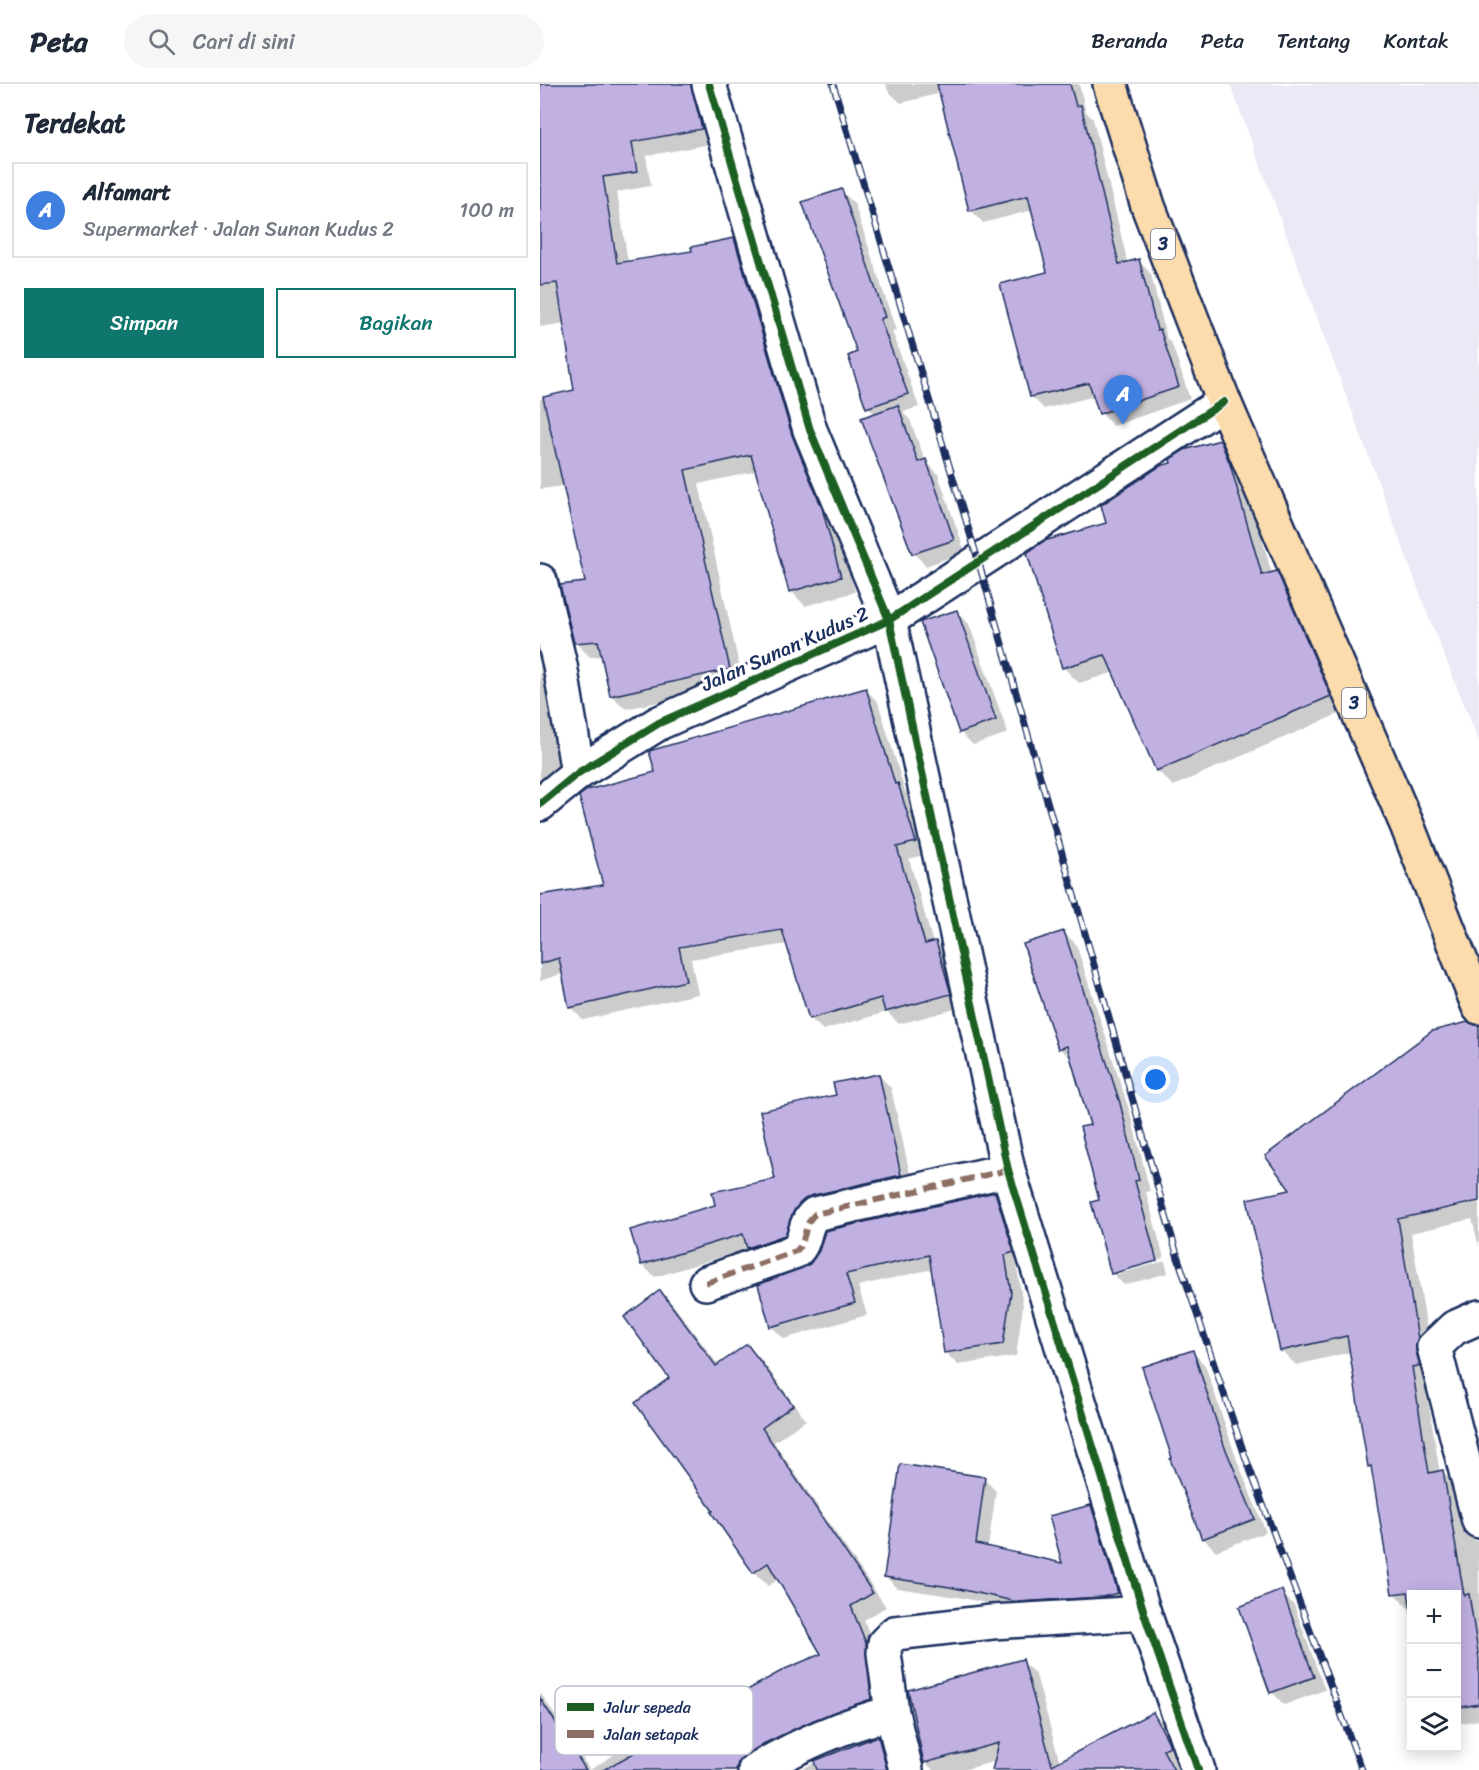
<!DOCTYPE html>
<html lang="id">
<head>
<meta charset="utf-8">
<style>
  :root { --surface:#fff; --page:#f6f6f7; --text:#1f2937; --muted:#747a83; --line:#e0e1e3; --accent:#0f766e }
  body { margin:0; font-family:Sriracha,sans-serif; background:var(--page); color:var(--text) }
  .controls { position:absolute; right:18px; bottom:18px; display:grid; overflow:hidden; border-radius:0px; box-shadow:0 3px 15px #0003 }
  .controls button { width:54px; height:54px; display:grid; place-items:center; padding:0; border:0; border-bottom:2px solid var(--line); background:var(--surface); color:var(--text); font:30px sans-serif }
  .you { position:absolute; left:616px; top:996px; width:21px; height:21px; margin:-15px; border:4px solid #fff; border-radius:50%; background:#1a73e8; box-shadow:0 0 0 9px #1a73e833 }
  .badge { display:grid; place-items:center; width:39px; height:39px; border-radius:50%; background:var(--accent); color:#fff; font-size:20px; font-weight:700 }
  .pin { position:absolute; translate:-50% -50px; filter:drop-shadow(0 2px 3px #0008) }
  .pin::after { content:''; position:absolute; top:32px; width:21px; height:18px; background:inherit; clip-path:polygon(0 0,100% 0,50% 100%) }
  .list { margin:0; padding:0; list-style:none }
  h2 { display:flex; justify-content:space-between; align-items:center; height:78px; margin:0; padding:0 24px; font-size:26px }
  h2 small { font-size:20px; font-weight:400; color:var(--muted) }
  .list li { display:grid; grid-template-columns:39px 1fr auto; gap:18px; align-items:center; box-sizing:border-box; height:96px; margin:0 12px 12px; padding:0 12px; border:2px solid var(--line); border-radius:0px }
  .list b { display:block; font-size:22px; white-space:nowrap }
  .list p { margin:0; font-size:20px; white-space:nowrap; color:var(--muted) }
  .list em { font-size:20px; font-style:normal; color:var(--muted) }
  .actions { display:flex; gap:12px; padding:18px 24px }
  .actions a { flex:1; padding:14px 0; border:2px solid var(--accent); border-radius:0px; text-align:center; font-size:21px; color:var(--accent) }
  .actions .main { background:var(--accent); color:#fff }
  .icon { flex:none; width:33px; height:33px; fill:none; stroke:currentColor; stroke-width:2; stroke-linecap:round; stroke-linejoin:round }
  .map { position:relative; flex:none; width:939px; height:1686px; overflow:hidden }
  header { display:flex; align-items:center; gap:36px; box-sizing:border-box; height:84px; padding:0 30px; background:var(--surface); border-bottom:2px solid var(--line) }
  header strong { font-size:28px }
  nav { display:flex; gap:33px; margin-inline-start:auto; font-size:21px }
  .search { width:420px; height:54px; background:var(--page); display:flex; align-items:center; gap:15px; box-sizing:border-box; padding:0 21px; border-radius:33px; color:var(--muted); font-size:22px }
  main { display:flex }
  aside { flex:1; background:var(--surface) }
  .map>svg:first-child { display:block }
</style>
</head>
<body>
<header>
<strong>Peta</strong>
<div class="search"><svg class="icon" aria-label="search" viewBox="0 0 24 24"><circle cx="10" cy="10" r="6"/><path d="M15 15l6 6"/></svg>Cari di sini</div>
<nav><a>Beranda</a><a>Peta</a><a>Tentang</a><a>Kontak</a></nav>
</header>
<main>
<aside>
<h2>Terdekat<small></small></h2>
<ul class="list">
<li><span class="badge" style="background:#3f7fe0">A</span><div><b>Alfamart</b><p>Supermarket · Jalan Sunan Kudus 2</p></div><em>100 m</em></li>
</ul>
<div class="actions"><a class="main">Simpan</a><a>Bagikan</a></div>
</aside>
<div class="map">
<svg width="939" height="1686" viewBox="0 0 939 1686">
  <rect width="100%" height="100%" fill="#fff"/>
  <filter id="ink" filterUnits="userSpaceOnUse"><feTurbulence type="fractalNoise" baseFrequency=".0167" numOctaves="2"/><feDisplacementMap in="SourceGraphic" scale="12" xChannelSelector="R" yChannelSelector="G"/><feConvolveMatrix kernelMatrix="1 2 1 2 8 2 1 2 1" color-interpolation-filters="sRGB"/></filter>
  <g filter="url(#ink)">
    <path fill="#ece8f6" d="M 690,0 L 939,0 L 939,657 L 889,534 Z"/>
    <g fill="#0003">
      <path d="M 0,0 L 168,0 L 176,59 L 106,72 L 111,102 L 77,108 L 88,178 L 154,168 L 194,155 L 209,170 L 296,440 L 315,508 L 265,522 L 251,507 L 217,387 L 159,400 L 203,599 L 86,625 L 71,611 L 63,572 L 50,573 L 35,558 L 46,500 L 24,402 L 0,405 L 0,315 L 36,307 L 25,239 L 0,243 Z"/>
      <path d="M 346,0 L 539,0 L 546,28 L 553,35 L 588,180 L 599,177 L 611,190 L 627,255 L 632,260 L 650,315 L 573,342 L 561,329 L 555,312 L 504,325 L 491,312 L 509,189 L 493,126 L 443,139 L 431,126 L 401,9 L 361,19 L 348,7 Z"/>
      <path d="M 301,107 L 314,119 L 356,246 L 352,247 L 379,323 L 363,328 L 370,336 L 385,376 L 398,390 L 425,468 L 386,482 L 374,469 L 335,330 L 328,323 Z"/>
      <path d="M 680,358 L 696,374 L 706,397 L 732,490 L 736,489 L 752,505 L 805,627 L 633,702 L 617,686 L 575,588 L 539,599 L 523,583 L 568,440 L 633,380 Z"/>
      <path d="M 417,527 L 429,540 L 468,649 L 433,661 L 421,649 L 382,539 Z"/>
      <path d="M 0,535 L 29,698 L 0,706 Z"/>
      <path d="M 326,606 L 338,618 L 365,707 L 371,713 L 387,770 L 369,775 L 393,859 L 396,859 L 409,871 L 423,923 L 359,940 L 347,928 L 283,946 L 270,934 L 248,860 L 151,875 L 158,910 L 43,936 L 30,923 L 24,889 L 0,897 L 0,811 L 65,802 L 116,689 Z"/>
      <path d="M 524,849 L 536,860 L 591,1032 L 610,1107 L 606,1108 L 624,1174 L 578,1186 L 578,1190 L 625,1177 L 628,1189 L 584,1201 L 572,1189 L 552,1042 L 533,976 L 519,964 Z"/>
      <path d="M 939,946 L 939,1163 L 932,1135 L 871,1149 L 891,1270 L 893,1296 L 885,1297 L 900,1389 L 903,1388 L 917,1402 L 934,1457 L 939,1457 L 939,1636 L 916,1640 L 916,1510 L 872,1510 L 872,1523 L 868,1524 L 854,1509 L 811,1268 L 756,1281 L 741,1266 L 753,1107 Z"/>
      <path d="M 339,991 L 351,1004 L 373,1104 L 283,1124 L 221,1176 L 210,1164 L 115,1193 L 102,1181 L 177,1122 L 236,1096 L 298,1012 Z"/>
      <path d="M 455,1110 L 467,1123 L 485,1181 L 477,1183 L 483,1222 L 476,1272 L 418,1281 L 405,1268 L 393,1185 L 318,1202 L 327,1231 L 244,1255 L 231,1242 L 220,1201 Z"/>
      <path d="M 120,1208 L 134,1222 L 179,1282 L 207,1261 L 221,1275 L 266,1336 L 234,1358 L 346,1523 L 324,1536 L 339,1574 L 344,1629 L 217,1686 L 0,1686 L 0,1608 L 50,1686 L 84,1664 L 92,1671 L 284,1571 L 239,1495 L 228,1502 L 214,1488 L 173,1429 L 176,1427 L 131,1294 Z"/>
      <path d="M 653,1268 L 665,1281 L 697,1376 L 726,1448 L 676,1467 L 664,1455 L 632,1376 Z"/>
      <path d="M 444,1395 L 456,1407 L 448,1464 L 524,1481 L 551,1422 L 563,1434 L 589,1520 L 491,1529 L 423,1514 L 357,1504 L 346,1493 Z"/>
      <path d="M 741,1508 L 754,1521 L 785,1606 L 744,1621 L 732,1608 Z"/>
      <path d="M 482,1577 L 496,1591 L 520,1679 L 613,1630 L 627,1643 L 643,1676 L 636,1680 L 639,1686 L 454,1686 L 456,1677 L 423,1686 L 393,1686 L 385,1678 Z"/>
      <path d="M 338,1654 L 352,1667 L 356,1686 L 260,1686 L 290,1671 Z"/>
    </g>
    <g fill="#c1b1e2" stroke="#1b2f5e" stroke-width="1.5">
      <path d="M 0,0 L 151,0 L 162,45 L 92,58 L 97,88 L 63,93 L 77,179 L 152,167 L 151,163 L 194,154 L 252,351 L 282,424 L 301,493 L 249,508 L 211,371 L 145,386 L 190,585 L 70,612 L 58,557 L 34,559 L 20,501 L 45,498 L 3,313 L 34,306 L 17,199 L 0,201 Z"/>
      <path d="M 397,0 L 530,0 L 536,22 L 541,21 L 579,180 L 599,175 L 617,246 L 620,245 L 639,303 L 559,330 L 549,299 L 490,313 L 460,200 L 507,188 L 488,112 L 429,127 Z"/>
      <path d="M 302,105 L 345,233 L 340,235 L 368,310 L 326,324 L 308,272 L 317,268 L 262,118 Z"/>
      <path d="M 358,321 L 378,378 L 386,375 L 414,456 L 372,470 L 321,334 Z"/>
      <path d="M 680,356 L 690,380 L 722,491 L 737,487 L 791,612 L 616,687 L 565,571 L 522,584 L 487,469 L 504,457 L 566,439 L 561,421 L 620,382 L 631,379 L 630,375 L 644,366 Z"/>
      <path d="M 417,526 L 456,636 L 419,649 L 380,538 Z"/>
      <path d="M 326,604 L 355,700 L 358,699 L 376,758 L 357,763 L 385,860 L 396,857 L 411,910 L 345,928 L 341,914 L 269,935 L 242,846 L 139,863 L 146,897 L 29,924 L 19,874 L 0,880 L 0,811 L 63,801 L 39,712 L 47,706 L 115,688 L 109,667 Z"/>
      <path d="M 524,847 L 580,1019 L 599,1096 L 595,1097 L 617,1177 L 571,1190 L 551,1118 L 559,1116 L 540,1043 L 550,1041 L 527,962 L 518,965 L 483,860 Z"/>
      <path d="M 928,938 L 939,941 L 939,1117 L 858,1135 L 878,1255 L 876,1267 L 880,1282 L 872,1283 L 889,1389 L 903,1386 L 924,1511 L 929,1510 L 939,1575 L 939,1620 L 916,1624 L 916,1510 L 872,1510 L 872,1533 L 868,1508 L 852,1510 L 831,1382 L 828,1383 L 807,1252 L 740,1267 L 707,1115 L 750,1106 L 725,1072 L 892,947 Z"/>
      <path d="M 339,990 L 361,1091 L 270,1112 L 255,1125 L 245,1151 L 207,1164 L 203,1150 L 101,1181 L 90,1146 L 175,1121 L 172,1108 L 235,1095 L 220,1027 L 296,1011 L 293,999 Z"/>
      <path d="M 455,1108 L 474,1168 L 465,1171 L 471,1209 L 463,1260 L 404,1269 L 389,1171 L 306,1190 L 315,1219 L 230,1243 L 218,1201 L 270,1180 L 279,1167 L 285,1147 Z"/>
      <path d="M 120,1206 L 176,1282 L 207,1260 L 253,1321 L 222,1344 L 333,1509 L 311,1522 L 326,1559 L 331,1615 L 274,1636 L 223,1660 L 199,1676 L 196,1686 L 63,1686 L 245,1585 L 281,1570 L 228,1479 L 213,1489 L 171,1428 L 173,1427 L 95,1319 L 129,1294 L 84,1233 Z"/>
      <path d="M 653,1266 L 684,1361 L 715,1435 L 662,1455 L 630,1375 L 632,1374 L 602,1283 Z"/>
      <path d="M 360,1380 L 445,1393 L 436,1460 L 522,1479 L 509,1432 L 551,1421 L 578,1509 L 562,1513 L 478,1518 L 410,1503 L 344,1493 Z"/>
      <path d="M 742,1506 L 774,1593 L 730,1609 L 699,1523 Z"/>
      <path d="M 483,1575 L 512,1681 L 613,1628 L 627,1655 L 630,1662 L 623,1666 L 634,1686 L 452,1686 L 459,1659 L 384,1679 L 368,1606 Z"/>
      <path d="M 0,1614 L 46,1686 L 0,1686 Z"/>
      <path d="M 338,1652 L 347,1686 L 277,1686 L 274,1677 Z"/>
    </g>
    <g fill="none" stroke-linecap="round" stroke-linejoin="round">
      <defs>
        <g id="minor">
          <path d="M 169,0 L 270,346 L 349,536 L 468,1086 L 604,1529 L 658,1686"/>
          <path d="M 0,497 L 20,581 L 38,689"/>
          <path d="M 0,720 L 38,689 L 119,639 L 349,536 L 684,318"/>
          <path d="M 166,1199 L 256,1167 C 268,1156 262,1141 275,1130 L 468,1086"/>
          <path d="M 939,1233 L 914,1244 L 894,1263 L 939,1437"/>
          <path d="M 352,1629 L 366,1686"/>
          <path d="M 215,1686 C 260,1661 302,1641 352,1629 L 344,1569 L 345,1559 L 355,1549 L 452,1538 L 604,1529"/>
        </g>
        <path id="highway" d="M 570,0 L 608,122 L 684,318 L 867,741 L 939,923"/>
      </defs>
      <use href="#minor" stroke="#1b2f5e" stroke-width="38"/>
      <use href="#highway" stroke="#1b2f5e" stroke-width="38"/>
      <use href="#minor" stroke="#fff" stroke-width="33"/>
      <use href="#highway" stroke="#fcdcac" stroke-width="33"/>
      <defs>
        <path id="rail" d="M 293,0 L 438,476 L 638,1174 L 705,1372 L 822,1686"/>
      </defs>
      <use href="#rail" stroke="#1b2f5e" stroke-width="7"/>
      <use href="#rail" stroke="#fff" stroke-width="4.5" stroke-dasharray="14" stroke-linecap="butt"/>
      <path stroke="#8d6e63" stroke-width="6" stroke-dasharray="12 6" stroke-linecap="butt" d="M 166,1199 L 256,1167 C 268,1156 262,1141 275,1130 L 468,1086"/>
      <defs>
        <g id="cycleway">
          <path d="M 169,0 L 270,346 L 349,536 L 468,1086 L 604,1529 L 658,1686"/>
          <path d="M 0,720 L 38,689 L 119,639 L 349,536 L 684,318"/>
        </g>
      </defs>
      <use href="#cycleway" stroke="#fff" stroke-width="11"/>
      <use href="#cycleway" stroke="#1b5e20" stroke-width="8"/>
    </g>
  </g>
  <g text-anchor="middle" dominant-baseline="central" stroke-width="6" stroke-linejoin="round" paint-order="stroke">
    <g fill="#fff" stroke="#5f6d8e" stroke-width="1.5">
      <rect x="611" y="145" width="24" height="30" rx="4.5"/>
      <rect x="802" y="604" width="24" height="30" rx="4.5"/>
    </g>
    <g font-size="18" font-weight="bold" fill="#1b2f5e">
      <text x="623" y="160">3</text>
      <text x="814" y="619">3</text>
    </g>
    <g font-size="20" fill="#1b2f5e" stroke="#fff">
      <text transform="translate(245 565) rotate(-24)">Jalan Sunan Kudus 2</text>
    </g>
  </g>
  <rect x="15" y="1602" width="198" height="69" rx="9" fill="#fff" stroke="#bbc1cf" stroke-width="1.5"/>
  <rect x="27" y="1619" width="27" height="8" fill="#1b5e20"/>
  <rect x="27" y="1646" width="27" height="8" fill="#8d6e63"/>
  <g font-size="16" fill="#1b2f5e">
    <text x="64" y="1629">Jalur sepeda</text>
    <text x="64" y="1656">Jalan setapak</text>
  </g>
</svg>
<div class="controls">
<button>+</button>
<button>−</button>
<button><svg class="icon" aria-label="layers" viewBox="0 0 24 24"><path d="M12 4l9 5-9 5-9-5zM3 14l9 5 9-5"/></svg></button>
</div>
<div class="you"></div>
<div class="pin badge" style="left:583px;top:341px;background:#3f7fe0">A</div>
</div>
</main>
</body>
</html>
